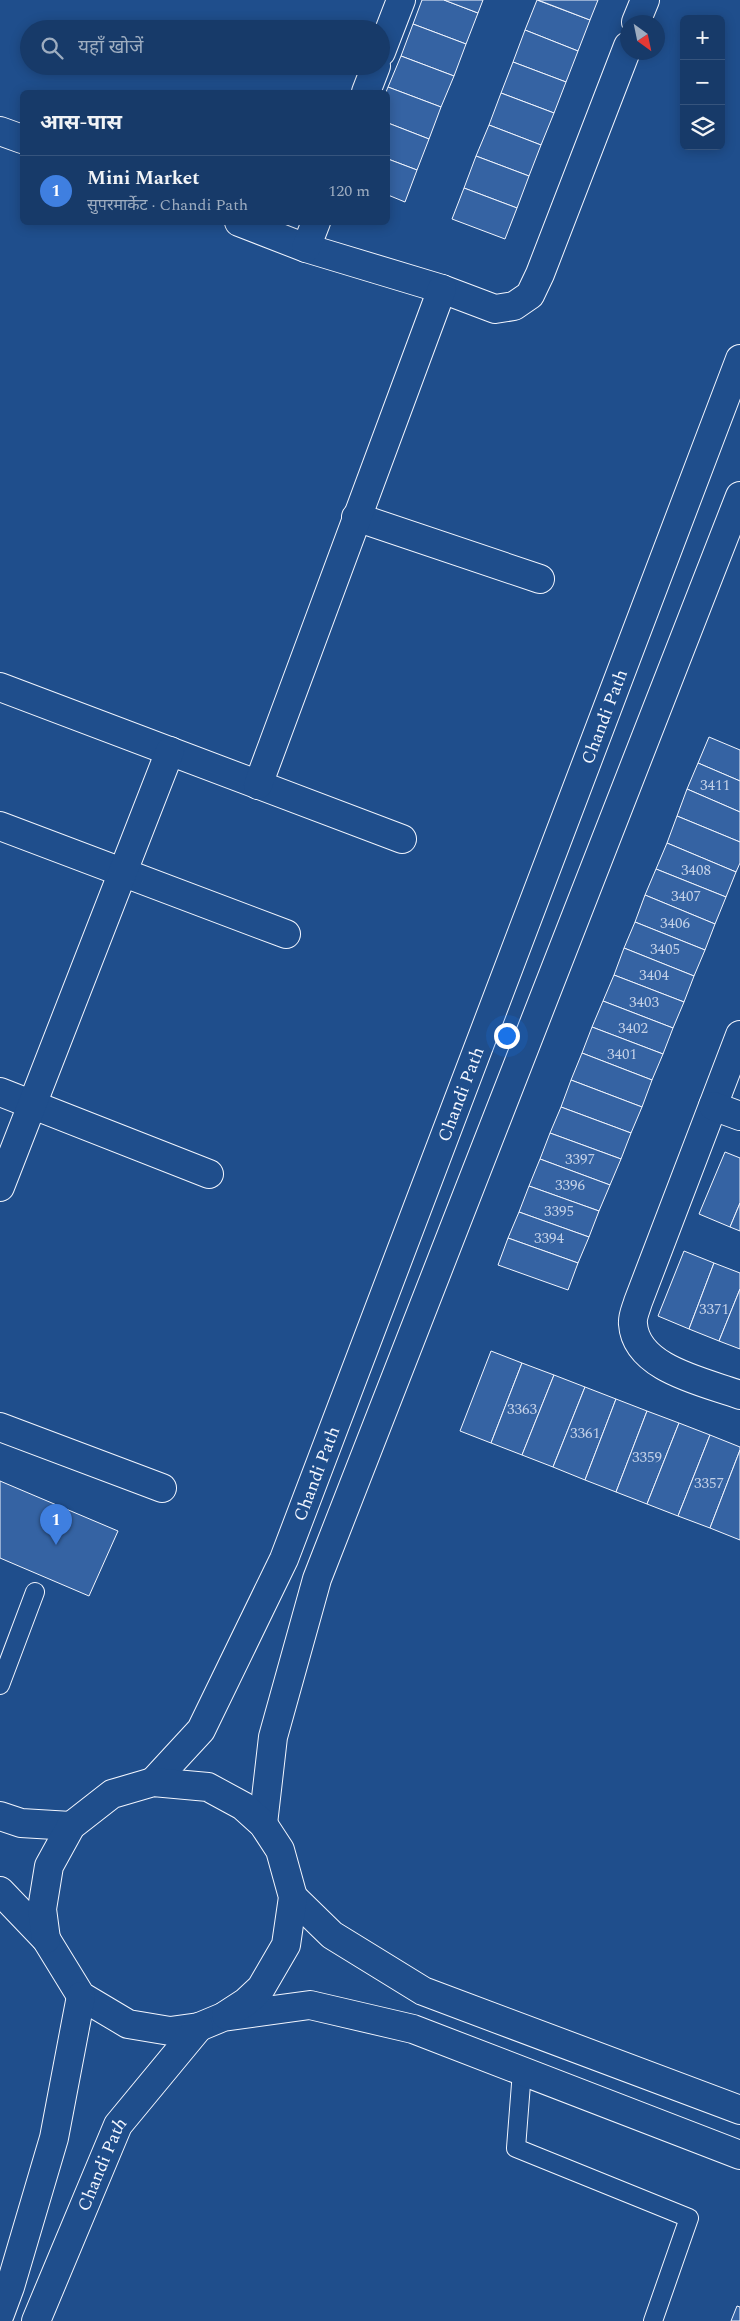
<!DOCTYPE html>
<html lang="hi">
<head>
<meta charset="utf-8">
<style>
  :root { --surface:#173a69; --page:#20416f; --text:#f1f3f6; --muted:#9eadc0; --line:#36547d; --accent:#ffb74d }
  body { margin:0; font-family:Spectral,"Noto Sans Devanagari",serif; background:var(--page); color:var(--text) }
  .controls { position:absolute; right:15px; top:15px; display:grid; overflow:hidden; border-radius:8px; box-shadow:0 2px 12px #0003 }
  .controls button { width:45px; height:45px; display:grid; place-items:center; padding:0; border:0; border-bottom:1px solid var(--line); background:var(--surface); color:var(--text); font:25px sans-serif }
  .compass { position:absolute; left:620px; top:15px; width:45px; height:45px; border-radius:50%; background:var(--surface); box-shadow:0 2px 12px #0003; rotate:147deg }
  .you { position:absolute; left:506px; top:1035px; width:18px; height:18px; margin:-12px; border:4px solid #fff; border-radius:50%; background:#1a73e8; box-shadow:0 0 0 8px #1a73e833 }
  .badge { display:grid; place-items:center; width:32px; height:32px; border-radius:50%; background:var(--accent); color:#fff; font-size:16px; font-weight:700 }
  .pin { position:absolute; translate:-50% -41px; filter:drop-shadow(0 1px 2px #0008) }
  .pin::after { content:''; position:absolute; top:26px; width:18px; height:15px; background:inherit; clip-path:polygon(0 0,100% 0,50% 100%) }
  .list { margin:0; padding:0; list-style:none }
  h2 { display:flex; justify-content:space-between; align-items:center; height:65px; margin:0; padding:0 20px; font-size:21px }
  h2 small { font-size:16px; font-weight:400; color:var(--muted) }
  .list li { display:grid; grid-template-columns:32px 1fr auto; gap:15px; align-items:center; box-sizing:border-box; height:70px; padding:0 20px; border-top:1px solid var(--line) }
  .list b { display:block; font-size:19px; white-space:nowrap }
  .list p { margin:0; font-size:16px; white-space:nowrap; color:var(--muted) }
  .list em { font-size:16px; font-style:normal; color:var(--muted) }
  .icon { flex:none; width:28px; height:28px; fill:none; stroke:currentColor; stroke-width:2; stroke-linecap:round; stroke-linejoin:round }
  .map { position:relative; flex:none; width:740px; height:2321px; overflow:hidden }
  .search { position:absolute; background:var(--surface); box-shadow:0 2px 12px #0003; left:20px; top:20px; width:370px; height:55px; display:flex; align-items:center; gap:12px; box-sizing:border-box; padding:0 18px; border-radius:28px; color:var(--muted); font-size:19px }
  .panel { position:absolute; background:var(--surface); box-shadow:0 2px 12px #0003; left:20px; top:90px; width:370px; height:135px; border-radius:8px }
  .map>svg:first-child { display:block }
</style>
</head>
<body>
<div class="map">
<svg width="740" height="2321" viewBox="0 0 740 2321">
  <rect width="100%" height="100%" fill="#1f4e8c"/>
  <g fill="#3563a3" stroke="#f2f6ff">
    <path d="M 422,0 L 444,0 L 478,13 L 466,44 L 413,24 Z"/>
    <path d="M 444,0 L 483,0 L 478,13 Z"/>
    <path d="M 537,0 L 590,20 L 578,51 L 525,30 Z"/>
    <path d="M 538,0 L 598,0 L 590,20 Z"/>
    <path d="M 413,24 L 466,44 L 454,76 L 401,56 Z"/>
    <path d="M 525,30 L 578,51 L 566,82 L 513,62 Z"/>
    <path d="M 401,56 L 454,76 L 441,107 L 388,87 Z"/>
    <path d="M 513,62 L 566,82 L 554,113 L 501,93 Z"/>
    <path d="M 388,87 L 441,107 L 429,139 L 388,123 L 386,92 Z"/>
    <path d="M 501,93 L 554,113 L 541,145 L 489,125 Z"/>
    <path d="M 388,123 L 429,139 L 417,170 L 388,159 Z"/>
    <path d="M 489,125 L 541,145 L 529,176 L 476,156 Z"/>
    <path d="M 476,156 L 529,176 L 517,208 L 464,188 Z"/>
    <path d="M 388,159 L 417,170 L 405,202 L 388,195 Z"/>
    <path d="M 464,188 L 517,208 L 505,239 L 452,219 Z"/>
    <path d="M 709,737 L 740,750 L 740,781 L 698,763 Z"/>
    <path d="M 698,763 L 740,781 L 740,812 L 687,789 Z"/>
    <path d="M 687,789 L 740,812 L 740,842 L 677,816 Z"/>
    <path d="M 677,816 L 740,842 L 740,863 L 736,872 L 667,843 Z"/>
    <path d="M 667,843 L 736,872 L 726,897 L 656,869 Z"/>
    <path d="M 656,869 L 726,897 L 715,924 L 645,895 Z"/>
    <path d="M 645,895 L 715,924 L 705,950 L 635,922 Z"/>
    <path d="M 635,922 L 705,950 L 694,976 L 624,948 Z"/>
    <path d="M 624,948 L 694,976 L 684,1002 L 614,975 Z"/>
    <path d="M 614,975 L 684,1002 L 673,1028 L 603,1001 Z"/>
    <path d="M 603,1001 L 673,1028 L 663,1054 L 592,1027 Z"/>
    <path d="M 592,1027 L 663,1054 L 652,1080 L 582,1053 Z"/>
    <path d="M 582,1053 L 652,1080 L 642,1107 L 571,1080 Z"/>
    <path d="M 571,1080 L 642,1107 L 631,1133 L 561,1107 Z"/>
    <path d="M 561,1107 L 631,1133 L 621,1159 L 550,1133 Z"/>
    <path d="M 550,1133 L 621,1159 L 610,1185 L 540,1159 Z"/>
    <path d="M 725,1152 L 740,1158 L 740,1203 L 730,1227 L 699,1214 Z"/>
    <path d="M 540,1159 L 610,1185 L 599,1211 L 529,1186 Z"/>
    <path d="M 529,1186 L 599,1211 L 589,1237 L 519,1212 Z"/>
    <path d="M 740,1203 L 740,1231 L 730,1227 Z"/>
    <path d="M 519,1212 L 589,1237 L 578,1263 L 508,1238 Z"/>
    <path d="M 508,1238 L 578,1263 L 568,1290 L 498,1265 Z"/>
    <path d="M 684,1251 L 714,1263 L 689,1329 L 658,1316 Z"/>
    <path d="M 714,1263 L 740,1273 L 740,1289 L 719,1341 L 689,1329 Z"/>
    <path d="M 740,1289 L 740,1349 L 719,1341 Z"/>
    <path d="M 491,1351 L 522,1363 L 491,1443 L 460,1431 Z"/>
    <path d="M 522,1363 L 554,1375 L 522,1455 L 491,1443 Z"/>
    <path d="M 554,1375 L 585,1387 L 553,1467 L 522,1455 Z"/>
    <path d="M 585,1387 L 616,1399 L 585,1480 L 553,1467 Z"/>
    <path d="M 616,1399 L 647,1411 L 616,1492 L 585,1480 Z"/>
    <path d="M 647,1411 L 679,1423 L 647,1504 L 616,1492 Z"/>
    <path d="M 679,1423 L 710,1435 L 678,1516 L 647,1504 Z"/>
    <path d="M 710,1435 L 740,1447 L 740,1450 L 710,1528 L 678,1516 Z"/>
    <path d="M 740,1450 L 740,1540 L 710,1528 Z"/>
    <path d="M 0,1481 L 118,1531 L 89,1596 L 0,1558 Z"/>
    <path d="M 737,2306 L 740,2307 L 740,2321 L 731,2321 Z"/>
  </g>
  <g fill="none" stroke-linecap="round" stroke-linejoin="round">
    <defs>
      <g id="lane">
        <path d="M 0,1685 L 35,1592"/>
        <path d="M 522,2071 L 516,2148 L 689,2218 L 653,2321"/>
      </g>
      <g id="street">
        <path d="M 636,22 L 645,0"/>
        <path d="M 381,52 L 401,0"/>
        <path d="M 366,92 L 376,66"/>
        <path d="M 0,131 L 22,139"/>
        <path d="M 239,222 L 306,248 L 442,289 L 495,309 L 514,306 L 530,295 L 540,274 L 628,46"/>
        <path d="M 306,248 L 316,222"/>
        <path d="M 356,517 L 540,579"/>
        <path d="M 0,687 L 402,839"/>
        <path d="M 258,785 L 442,289"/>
        <path d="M 0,826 L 286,934"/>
        <path d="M 740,1035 L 638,1302 C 636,1309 632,1317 633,1324 C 636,1369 705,1382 740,1395"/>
        <path d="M 0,1092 L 209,1174"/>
        <path d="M 713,1106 L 740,1116"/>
        <path d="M 0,1187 L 170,751"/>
        <path d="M 0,1427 L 162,1488"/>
      </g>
      <g id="secondary">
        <path id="s1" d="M 153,1782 L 201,1730 L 284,1559 L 740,359"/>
        <path d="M 0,1816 L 21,1823 L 71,1826"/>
        <path d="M 263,1824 L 273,1737 L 317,1579 L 740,496"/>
        <path d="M 0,1891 L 46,1939 L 81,1996 L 128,2024 L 170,2031 L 199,2027 L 223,2017 L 310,2005 L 413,2029 L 740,2155"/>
        <path d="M 293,1897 L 332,1935 L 423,1991 L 740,2110"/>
        <path d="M 46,1939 L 42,1909 L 49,1866 L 71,1826 L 112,1794 L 153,1782 L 208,1787 L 243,1806 L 263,1824 L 280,1850 L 293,1897 L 286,1945 L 261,1988 L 246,2002 L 226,2015"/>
        <path d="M 0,2314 L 10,2287 L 54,2138 L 81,1996"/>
        <path id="s2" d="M 36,2321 L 118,2125 L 199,2027"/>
      </g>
    </defs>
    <use href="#lane" stroke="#f2f6ff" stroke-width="20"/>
    <use href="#street" stroke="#f2f6ff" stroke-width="30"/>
    <use href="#secondary" stroke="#f2f6ff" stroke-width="30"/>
    <use href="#lane" stroke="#1f4e8c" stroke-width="18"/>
    <use href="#street" stroke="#1f4e8c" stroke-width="28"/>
    <use href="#secondary" stroke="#1f4e8c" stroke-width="28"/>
  </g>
  <g text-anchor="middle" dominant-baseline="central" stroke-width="4" stroke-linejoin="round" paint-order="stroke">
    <g font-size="15" fill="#c3d1e8">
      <text x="715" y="785">3411</text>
      <text x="696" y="870">3408</text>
      <text x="686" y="896">3407</text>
      <text x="675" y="923">3406</text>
      <text x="665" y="949">3405</text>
      <text x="654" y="975">3404</text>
      <text x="644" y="1002">3403</text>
      <text x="633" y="1028">3402</text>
      <text x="622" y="1054">3401</text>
      <text x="580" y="1159">3397</text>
      <text x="570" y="1185">3396</text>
      <text x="559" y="1211">3395</text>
      <text x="549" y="1238">3394</text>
      <text x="714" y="1309">3371</text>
      <text x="522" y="1409">3363</text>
      <text x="585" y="1433">3361</text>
      <text x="647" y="1457">3359</text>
      <text x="709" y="1483">3357</text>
    </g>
    <g font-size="18" fill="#f2f6ff" stroke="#1f4e8c">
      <text stroke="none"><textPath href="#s1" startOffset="1162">Chandi Path</textPath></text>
      <text stroke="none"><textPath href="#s1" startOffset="758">Chandi Path</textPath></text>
      <text stroke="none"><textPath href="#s1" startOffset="352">Chandi Path</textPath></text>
      <text stroke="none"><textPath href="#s2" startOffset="170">Chandi Path</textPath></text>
    </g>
  </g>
</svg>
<div class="controls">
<button>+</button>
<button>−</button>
<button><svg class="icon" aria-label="layers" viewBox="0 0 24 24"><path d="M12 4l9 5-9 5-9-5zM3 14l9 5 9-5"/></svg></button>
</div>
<svg class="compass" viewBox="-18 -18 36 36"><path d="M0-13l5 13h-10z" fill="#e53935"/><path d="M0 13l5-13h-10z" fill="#9eadc0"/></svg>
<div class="you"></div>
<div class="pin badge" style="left:56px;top:1545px;background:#3f7fe0">1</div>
<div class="search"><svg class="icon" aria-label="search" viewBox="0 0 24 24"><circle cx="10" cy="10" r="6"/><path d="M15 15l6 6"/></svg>यहाँ खोजें</div>
<section class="panel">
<h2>आस-पास<small></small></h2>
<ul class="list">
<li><span class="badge" style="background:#3f7fe0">1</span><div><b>Mini Market</b><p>सुपरमार्केट · Chandi Path</p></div><em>120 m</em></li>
</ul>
</section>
</div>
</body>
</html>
